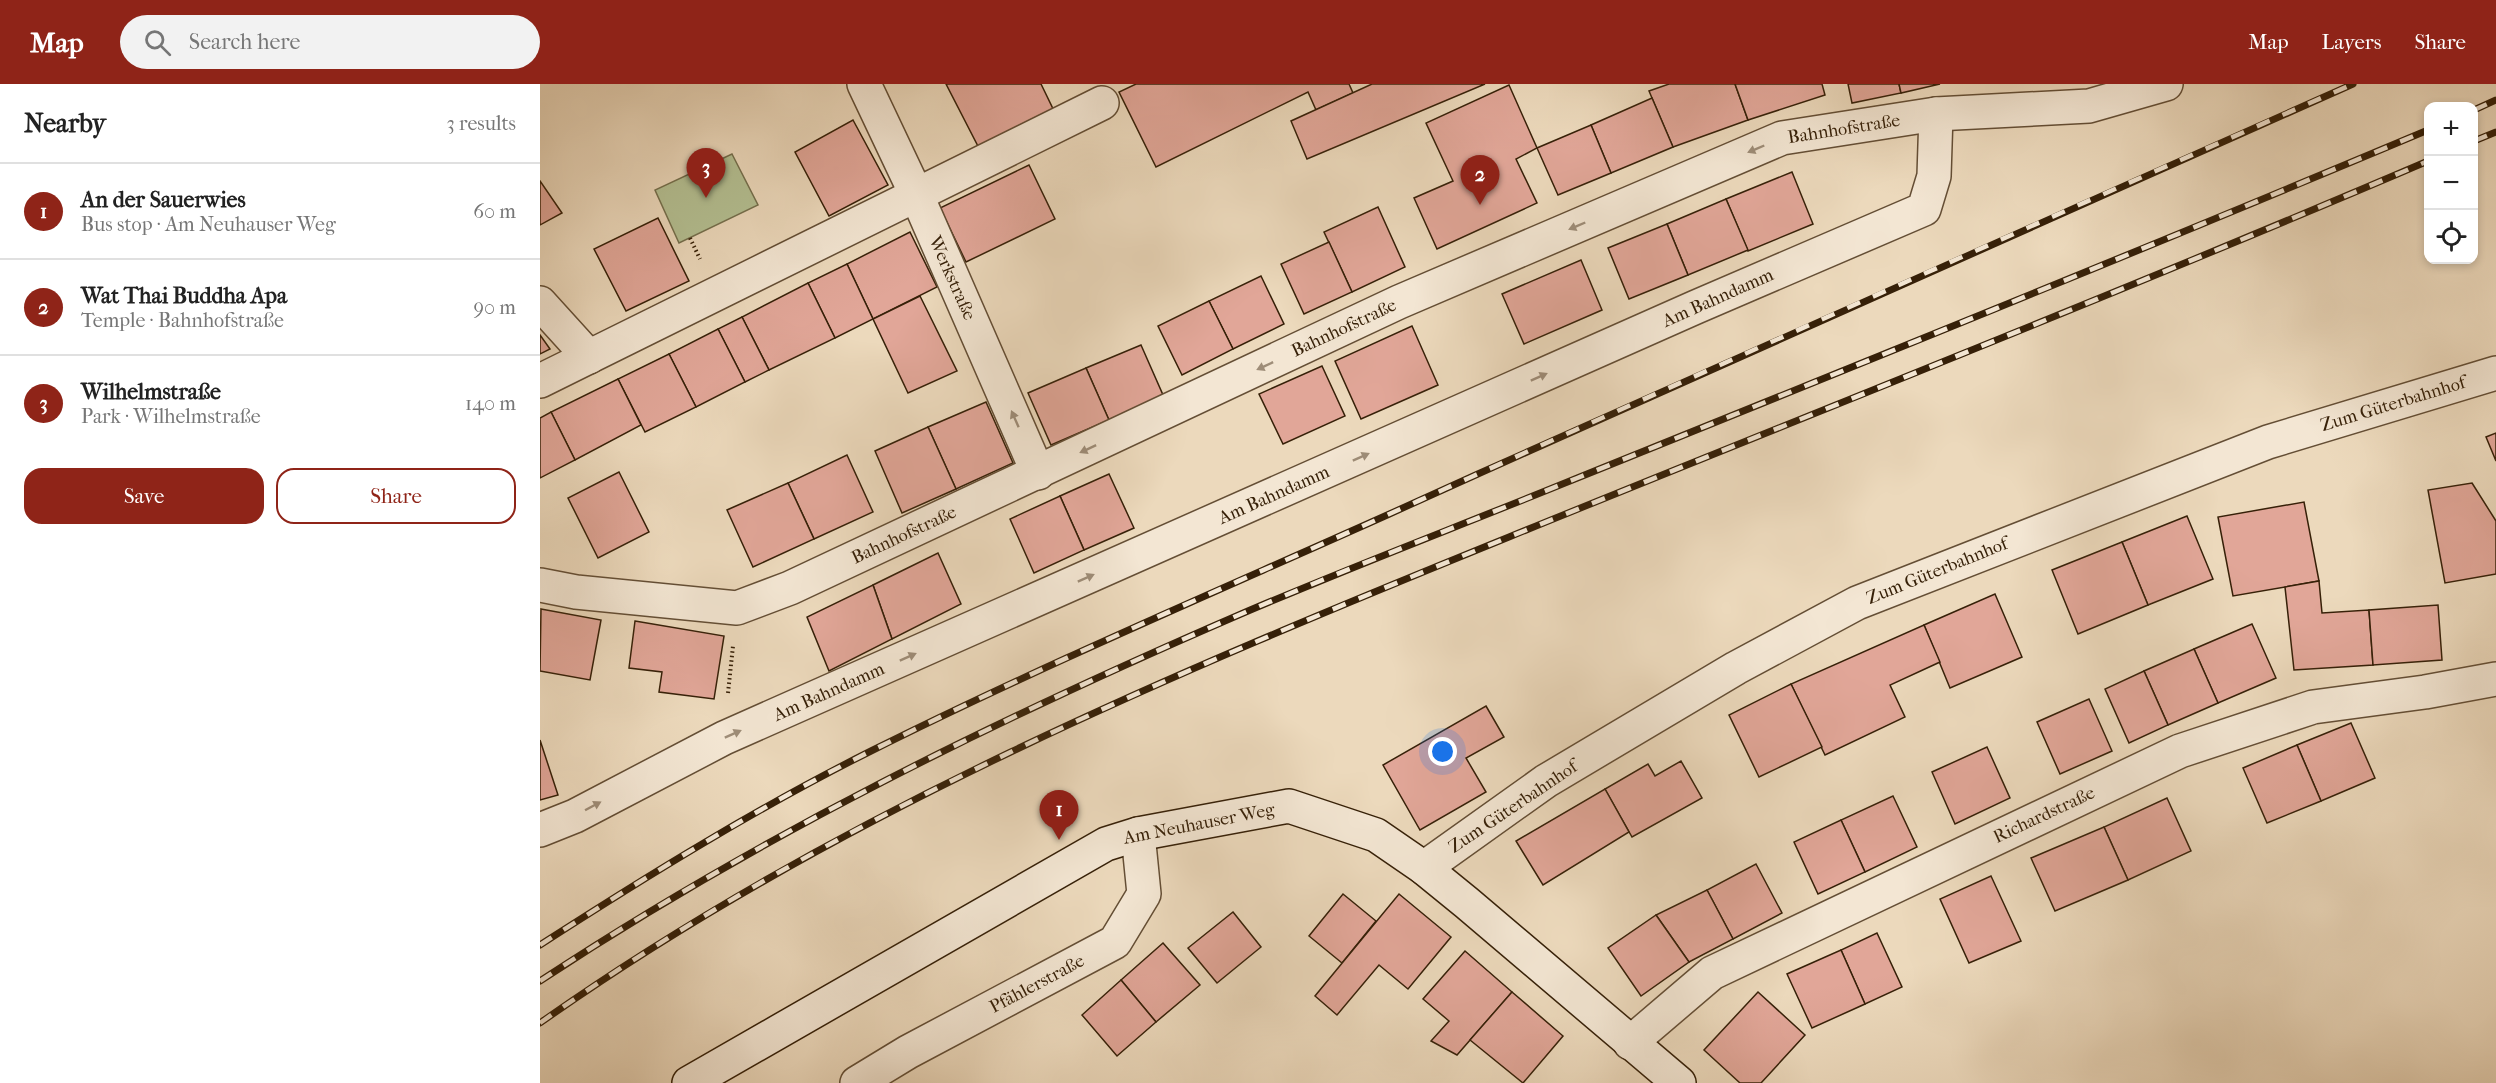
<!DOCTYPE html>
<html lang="en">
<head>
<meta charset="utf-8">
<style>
  :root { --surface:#fff; --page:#f2f2f2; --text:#222; --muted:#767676; --line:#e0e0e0; --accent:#8f2418 }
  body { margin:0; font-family:"IM FELL French Canon",serif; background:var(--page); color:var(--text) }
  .controls { position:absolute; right:18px; top:18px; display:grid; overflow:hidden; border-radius:12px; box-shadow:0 3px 9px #0003 }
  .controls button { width:54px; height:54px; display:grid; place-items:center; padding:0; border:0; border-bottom:2px solid var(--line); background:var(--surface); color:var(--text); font:30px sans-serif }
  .you { position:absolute; left:903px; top:668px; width:21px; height:21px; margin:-15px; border:4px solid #fff; border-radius:50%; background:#1a73e8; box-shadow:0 0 0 9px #1a73e833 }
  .badge { display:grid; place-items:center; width:39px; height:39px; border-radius:50%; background:var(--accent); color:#fff; font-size:20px; font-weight:700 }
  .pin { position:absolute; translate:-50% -50px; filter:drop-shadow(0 2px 3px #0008) }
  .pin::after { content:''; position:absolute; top:32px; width:21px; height:18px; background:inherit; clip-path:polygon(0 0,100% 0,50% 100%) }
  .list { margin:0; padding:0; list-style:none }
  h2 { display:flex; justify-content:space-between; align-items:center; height:78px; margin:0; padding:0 24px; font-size:26px }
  h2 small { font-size:20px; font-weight:400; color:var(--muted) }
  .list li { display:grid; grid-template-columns:39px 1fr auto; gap:18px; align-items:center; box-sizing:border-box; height:96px; padding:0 24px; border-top:2px solid var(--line) }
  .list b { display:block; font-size:22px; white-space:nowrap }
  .list p { margin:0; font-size:20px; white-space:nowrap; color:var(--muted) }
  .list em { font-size:20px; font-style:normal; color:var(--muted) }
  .actions { display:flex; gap:12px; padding:18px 24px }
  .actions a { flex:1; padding:14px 0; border:2px solid var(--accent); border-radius:18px; text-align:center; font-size:21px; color:var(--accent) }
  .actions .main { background:var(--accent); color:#fff }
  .icon { flex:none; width:33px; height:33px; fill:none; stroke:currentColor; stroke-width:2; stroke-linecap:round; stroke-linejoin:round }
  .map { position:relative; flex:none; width:1956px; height:999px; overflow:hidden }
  header { display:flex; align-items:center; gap:36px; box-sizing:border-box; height:84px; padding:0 30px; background:var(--accent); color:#fff }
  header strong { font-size:28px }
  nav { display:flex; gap:33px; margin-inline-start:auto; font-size:21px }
  .search { width:420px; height:54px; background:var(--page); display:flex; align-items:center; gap:15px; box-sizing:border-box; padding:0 21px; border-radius:33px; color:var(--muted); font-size:22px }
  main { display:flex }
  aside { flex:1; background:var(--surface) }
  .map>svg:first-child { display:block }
</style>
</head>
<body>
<header>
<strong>Map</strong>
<div class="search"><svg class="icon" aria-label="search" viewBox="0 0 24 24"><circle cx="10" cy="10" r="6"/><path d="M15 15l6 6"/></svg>Search here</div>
<nav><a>Map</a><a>Layers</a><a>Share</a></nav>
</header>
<main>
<aside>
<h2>Nearby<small>3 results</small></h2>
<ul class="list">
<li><span class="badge">1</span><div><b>An der Sauerwies</b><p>Bus stop · Am Neuhauser Weg</p></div><em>60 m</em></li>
<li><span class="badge">2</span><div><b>Wat Thai Buddha Apa</b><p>Temple · Bahnhofstraße</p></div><em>90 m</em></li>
<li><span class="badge">3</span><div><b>Wilhelmstraße</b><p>Park · Wilhelmstraße</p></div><em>140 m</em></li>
</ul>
<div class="actions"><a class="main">Save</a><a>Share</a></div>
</aside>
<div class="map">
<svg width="1956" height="999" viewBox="0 0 1956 999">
  <rect width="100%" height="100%" fill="#ecd9bc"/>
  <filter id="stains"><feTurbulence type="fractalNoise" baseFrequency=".00333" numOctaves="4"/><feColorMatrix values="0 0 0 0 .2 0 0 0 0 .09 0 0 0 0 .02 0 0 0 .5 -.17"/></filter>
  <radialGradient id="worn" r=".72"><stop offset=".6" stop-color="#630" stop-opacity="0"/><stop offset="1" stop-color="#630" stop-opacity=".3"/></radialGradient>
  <path fill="#b4c093" stroke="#75704e" stroke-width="1.5" d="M 192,70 L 218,121 L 139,159 L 115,106 Z"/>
  <g fill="#e1a698" stroke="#362008" stroke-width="1.5">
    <path d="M 406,0 L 501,0 L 516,31 L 441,68 Z"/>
    <path d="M 596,0 L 809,0 L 813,9 L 776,26 L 768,8 L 616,83 L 579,8 Z"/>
    <path d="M 832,0 L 945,0 L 767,75 L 751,37 Z"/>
    <path d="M 1129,0 L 1195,0 L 1208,36 L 1133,63 L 1109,7 Z"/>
    <path d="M 1195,0 L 1282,0 L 1285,11 L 1208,36 Z"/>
    <path d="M 1308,0 L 1359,0 L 1361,9 L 1312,19 Z"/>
    <path d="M 1359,0 L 1400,0 L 1361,9 Z"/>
    <path d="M 969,1 L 997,64 L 976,75 L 997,119 L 897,165 L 874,114 L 913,97 L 886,39 Z"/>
    <path d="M 1112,14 L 1133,63 L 1071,89 L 1051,41 Z"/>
    <path d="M 313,36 L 348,101 L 289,132 L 255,68 Z"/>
    <path d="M 1051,41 L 1071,89 L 1018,111 L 997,64 Z"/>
    <path d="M 489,81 L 515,135 L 426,178 L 400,124 Z"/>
    <path d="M 1252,88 L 1273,140 L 1208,167 L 1186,115 Z"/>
    <path d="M 0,97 L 22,129 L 0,141 Z"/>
    <path d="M 1186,115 L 1208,166 L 1148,191 L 1127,140 Z"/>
    <path d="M 838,123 L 865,183 L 812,208 L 784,148 Z"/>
    <path d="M 118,134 L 149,197 L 86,227 L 54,165 Z"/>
    <path d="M 1127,140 L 1148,191 L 1089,215 L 1068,164 Z"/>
    <path d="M 370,148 L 397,203 L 333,235 L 307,180 Z"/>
    <path d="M 789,158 L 812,208 L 764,230 L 741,180 Z"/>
    <path d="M 1041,176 L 1062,226 L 984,260 L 962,210 Z"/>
    <path d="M 307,180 L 333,235 L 295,254 L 268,199 Z"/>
    <path d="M 721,192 L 744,240 L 693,265 L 669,217 Z"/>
    <path d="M 268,199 L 295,254 L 229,286 L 202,233 Z"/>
    <path d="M 380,212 L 417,287 L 368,309 L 333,235 Z"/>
    <path d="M 669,217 L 693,265 L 642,291 L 618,242 Z"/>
    <path d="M 202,233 L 229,286 L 205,298 L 178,245 Z"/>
    <path d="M 872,242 L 898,301 L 821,335 L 795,277 Z"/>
    <path d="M 178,245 L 205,298 L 156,323 L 129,270 Z"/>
    <path d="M 0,251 L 10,265 L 0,270 Z"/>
    <path d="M 601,261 L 623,311 L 569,336 L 546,284 Z"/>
    <path d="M 129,270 L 156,323 L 105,348 L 78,295 Z"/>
    <path d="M 782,282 L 805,332 L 743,360 L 719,310 Z"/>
    <path d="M 546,284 L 569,336 L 511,361 L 488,309 Z"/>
    <path d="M 78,295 L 101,341 L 35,376 L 11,328 Z"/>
    <path d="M 446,318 L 473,379 L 416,405 L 388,343 Z"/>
    <path d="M 11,328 L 35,376 L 0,394 L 0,334 Z"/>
    <path d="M 388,343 L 416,405 L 362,429 L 335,367 Z"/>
    <path d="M 1956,349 L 1956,377 L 1946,353 Z"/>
    <path d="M 307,371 L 333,428 L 274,455 L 248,399 Z"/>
    <path d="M 79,388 L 109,448 L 58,474 L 28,414 Z"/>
    <path d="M 569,390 L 594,444 L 544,466 L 520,412 Z"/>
    <path d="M 248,399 L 274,455 L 213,483 L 187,426 Z"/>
    <path d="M 1932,399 L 1956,437 L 1956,490 L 1905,499 L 1888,406 Z"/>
    <path d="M 520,412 L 544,466 L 494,489 L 470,435 Z"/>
    <path d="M 1764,418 L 1779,497 L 1693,512 L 1678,433 Z"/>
    <path d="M 1647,432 L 1673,495 L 1608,521 L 1582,458 Z"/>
    <path d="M 1582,458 L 1608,521 L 1538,550 L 1512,486 Z"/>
    <path d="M 398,469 L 421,520 L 352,555 L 333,501 Z"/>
    <path d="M 1779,497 L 1782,529 L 1829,526 L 1833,581 L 1754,586 L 1745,503 Z"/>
    <path d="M 333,501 L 352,555 L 289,587 L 267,533 Z"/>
    <path d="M 1455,510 L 1482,573 L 1410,604 L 1384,541 Z"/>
    <path d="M 1898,521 L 1902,576 L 1833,581 L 1829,526 Z"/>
    <path d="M 1,525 L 61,536 L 50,596 L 0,587 Z"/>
    <path d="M 95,537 L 184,552 L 174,615 L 119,608 L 122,588 L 89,584 Z"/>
    <path d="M 1712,540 L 1736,594 L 1678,619 L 1654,565 Z"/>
    <path d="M 1384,541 L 1400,578 L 1350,601 L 1365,633 L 1285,671 L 1251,600 Z"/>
    <path d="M 1654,565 L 1678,619 L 1628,641 L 1604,587 Z"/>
    <path d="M 1604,587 L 1628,641 L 1589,659 L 1565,605 Z"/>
    <path d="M 1251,600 L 1282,663 L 1219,693 L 1189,631 Z"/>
    <path d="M 1549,615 L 1572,667 L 1520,690 L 1497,638 Z"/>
    <path d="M 946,622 L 964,653 L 926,674 L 946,708 L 880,746 L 843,681 Z"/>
    <path d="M 1811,639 L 1835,694 L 1781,717 L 1757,661 Z"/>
    <path d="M 0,656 L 18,711 L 0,716 Z"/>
    <path d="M 1757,661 L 1781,717 L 1727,739 L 1703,684 Z"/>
    <path d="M 1447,663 L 1470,714 L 1415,740 L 1392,688 Z"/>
    <path d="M 1141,677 L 1162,714 L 1092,753 L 1065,705 L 1108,680 L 1115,692 Z"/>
    <path d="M 1065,705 L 1089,748 L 1003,801 L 976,757 Z"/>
    <path d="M 1353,712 L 1377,763 L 1325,788 L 1301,736 Z"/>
    <path d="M 1627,714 L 1651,767 L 1588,796 L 1564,743 Z"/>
    <path d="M 1301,736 L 1325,788 L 1278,810 L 1254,758 Z"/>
    <path d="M 1564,743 L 1588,796 L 1515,827 L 1491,774 Z"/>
    <path d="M 1216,780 L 1242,829 L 1193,855 L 1167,806 Z"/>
    <path d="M 1451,792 L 1481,857 L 1429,879 L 1400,815 Z"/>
    <path d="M 1167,806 L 1193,855 L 1149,878 L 1116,831 Z"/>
    <path d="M 803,810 L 836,837 L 802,879 L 769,852 Z"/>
    <path d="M 859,810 L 911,853 L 868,905 L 839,881 L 797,931 L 775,912 Z"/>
    <path d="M 693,828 L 721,863 L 677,899 L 648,864 Z"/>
    <path d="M 1116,831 L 1149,878 L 1101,912 L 1068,864 Z"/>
    <path d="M 1337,849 L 1362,903 L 1325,920 L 1301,866 Z"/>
    <path d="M 623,859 L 660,901 L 616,938 L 581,896 Z"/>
    <path d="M 1301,866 L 1325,920 L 1272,944 L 1247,890 Z"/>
    <path d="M 925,867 L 972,908 L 917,971 L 891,957 L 909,937 L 883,915 Z"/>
    <path d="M 581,896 L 616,938 L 577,972 L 542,931 Z"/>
    <path d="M 972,908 L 1023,952 L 983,999 L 930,956 Z"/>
    <path d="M 1218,908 L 1265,951 L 1221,999 L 1200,999 L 1164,966 Z"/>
  </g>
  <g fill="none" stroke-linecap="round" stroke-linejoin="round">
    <defs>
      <g id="street">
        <path d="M 324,0 L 377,112 L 498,389"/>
        <path d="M 0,219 L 49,273"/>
        <path d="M 0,297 L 562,19"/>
        <path d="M 0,501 L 36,508 L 197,524 L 250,504 L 859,218 L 1242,54 L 1396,30 L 1549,22 L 1626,0"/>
        <path d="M 0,746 L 35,732 L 184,654 L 1156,223 L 1384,125 L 1394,92 L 1396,30"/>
        <path d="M 884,784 L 1006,697 L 1196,584 L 1317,519 L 1728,358 L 1956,289"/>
        <path d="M 1090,959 L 1172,889 L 1640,667 L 1773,623 L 1885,608 L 1956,595"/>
        <path d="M 317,999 L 368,968 L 575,858 L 604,810 L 598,750"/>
      </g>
      <path id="secondary" d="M 149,999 L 566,760 L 598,750 L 749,722 L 836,751 L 884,784 L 927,819 L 1139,999"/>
    </defs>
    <use href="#street" stroke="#644e35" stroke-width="36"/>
    <use href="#secondary" stroke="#362008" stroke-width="36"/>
    <g stroke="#362008" stroke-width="4" stroke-dasharray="1.5 3" stroke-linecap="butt">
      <path d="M 150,154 L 160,175"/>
      <path d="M 188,609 L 193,562"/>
    </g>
    <use href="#street" stroke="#f3e6d3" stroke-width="33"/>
    <use href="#secondary" stroke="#f3e6d3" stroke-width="33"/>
    <defs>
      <g id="rail">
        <path d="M 1934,26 L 1956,16"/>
        <path d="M 1934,57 L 1956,48"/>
        <path d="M 0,861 C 107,792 217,724 331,667 C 499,583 673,509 845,432 C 1167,286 1490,142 1813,0"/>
        <path d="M 0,897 C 221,751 458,635 701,530 C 806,485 914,444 1020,401 C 1310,284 1600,167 1888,46"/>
        <path d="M 0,939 C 297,729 634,589 969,453 C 1276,328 1584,207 1888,77"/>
      </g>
    </defs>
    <use href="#rail" stroke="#362008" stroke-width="7"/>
    <use href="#rail" stroke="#f3e6d3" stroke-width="4.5" stroke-dasharray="14" stroke-linecap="butt"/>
  </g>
  <defs><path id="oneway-solid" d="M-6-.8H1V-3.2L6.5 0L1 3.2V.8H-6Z" transform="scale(1.5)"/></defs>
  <g fill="#9e8d78">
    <use href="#oneway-solid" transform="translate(1216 65) rotate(157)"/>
    <use href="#oneway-solid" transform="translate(1037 142) rotate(157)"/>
    <use href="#oneway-solid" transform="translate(725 282) rotate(155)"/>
    <use href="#oneway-solid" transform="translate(999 293) rotate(-24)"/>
    <use href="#oneway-solid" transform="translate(475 335) rotate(-114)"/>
    <use href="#oneway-solid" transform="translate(548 365) rotate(155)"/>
    <use href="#oneway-solid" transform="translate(821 373) rotate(-24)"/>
    <use href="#oneway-solid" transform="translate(546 494) rotate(-24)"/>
    <use href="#oneway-solid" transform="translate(368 573) rotate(-24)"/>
    <use href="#oneway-solid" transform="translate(193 650) rotate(-24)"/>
    <use href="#oneway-solid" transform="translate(53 722) rotate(-28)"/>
  </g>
  <g text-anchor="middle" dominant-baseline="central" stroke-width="4.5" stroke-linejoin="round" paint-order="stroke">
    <g font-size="18" fill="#362008" stroke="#f3e6d3">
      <text transform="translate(1304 45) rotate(-9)">Bahnhofstraße</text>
      <text transform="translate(412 194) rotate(66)">Werkstraße</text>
      <text transform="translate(1178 214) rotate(-24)">Am Bahndamm</text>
      <text transform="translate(804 244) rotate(-25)">Bahnhofstraße</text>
      <text transform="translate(1853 320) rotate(-17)">Zum Güterbahnhof</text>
      <text transform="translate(734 411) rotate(-24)">Am Bahndamm</text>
      <text transform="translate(364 451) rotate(-25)">Bahnhofstraße</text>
      <text transform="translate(1397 487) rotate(-22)">Zum Güterbahnhof</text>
      <text transform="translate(289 608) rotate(-24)">Am Bahndamm</text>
      <text transform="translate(973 723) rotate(-34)">Zum Güterbahnhof</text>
      <text transform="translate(1504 731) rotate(-25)">Richardstraße</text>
      <text transform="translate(659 740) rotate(-11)">Am Neuhauser Weg</text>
      <text transform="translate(497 900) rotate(-28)">Pfählerstraße</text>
    </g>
  </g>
  <rect width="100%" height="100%" filter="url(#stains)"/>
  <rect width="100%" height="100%" fill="url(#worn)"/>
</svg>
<div class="controls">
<button>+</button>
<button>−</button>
<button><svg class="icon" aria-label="locate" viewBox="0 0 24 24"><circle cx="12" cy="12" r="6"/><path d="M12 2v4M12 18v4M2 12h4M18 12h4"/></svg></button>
</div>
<div class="you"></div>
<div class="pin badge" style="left:519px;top:756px">1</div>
<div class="pin badge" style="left:940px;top:121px">2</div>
<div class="pin badge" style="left:166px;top:114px">3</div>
</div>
</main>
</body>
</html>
